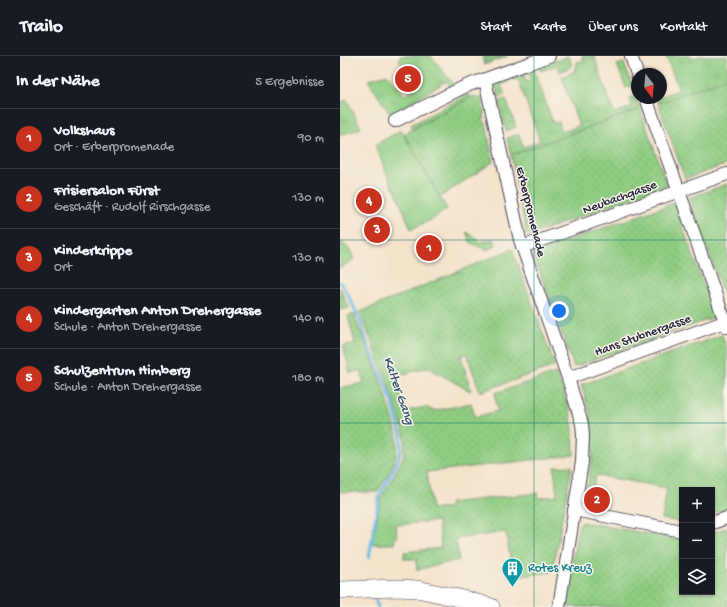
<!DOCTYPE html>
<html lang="de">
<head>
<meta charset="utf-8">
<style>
  :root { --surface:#171b24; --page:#242831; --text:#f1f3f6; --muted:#9ea1a6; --line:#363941; --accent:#c8321e }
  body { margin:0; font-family:"Gochi Hand",sans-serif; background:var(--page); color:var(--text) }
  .controls { position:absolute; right:12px; bottom:12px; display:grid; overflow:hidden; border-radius:0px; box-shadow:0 1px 3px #0004 }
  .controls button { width:36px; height:36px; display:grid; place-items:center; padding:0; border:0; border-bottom:1px solid var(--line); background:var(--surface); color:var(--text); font:20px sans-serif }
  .compass { position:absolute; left:291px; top:12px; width:36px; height:36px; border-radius:50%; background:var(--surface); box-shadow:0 1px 3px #0004; rotate:164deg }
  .you { position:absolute; left:219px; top:255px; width:14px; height:14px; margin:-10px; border:3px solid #fff; border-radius:50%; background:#1a73e8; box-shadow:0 0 0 6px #1a73e833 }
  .badge { display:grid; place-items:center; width:26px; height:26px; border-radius:50%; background:var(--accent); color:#fff; font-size:13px; font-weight:700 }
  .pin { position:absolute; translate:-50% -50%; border:2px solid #fff; box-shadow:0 1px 4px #0006 }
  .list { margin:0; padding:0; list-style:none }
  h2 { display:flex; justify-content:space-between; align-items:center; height:52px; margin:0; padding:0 16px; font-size:17px }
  h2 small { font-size:13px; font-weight:400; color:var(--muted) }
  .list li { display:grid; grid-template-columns:26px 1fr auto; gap:12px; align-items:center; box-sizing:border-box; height:60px; padding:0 16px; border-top:1px solid var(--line) }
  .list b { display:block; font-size:15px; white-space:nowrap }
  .list p { margin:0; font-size:13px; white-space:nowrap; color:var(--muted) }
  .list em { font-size:13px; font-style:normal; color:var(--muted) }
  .icon { flex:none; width:22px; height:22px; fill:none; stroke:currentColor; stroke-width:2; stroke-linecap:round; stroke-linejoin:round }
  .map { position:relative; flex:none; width:387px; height:551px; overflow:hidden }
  header { display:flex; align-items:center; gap:24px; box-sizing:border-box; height:56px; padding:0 20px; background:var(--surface); border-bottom:1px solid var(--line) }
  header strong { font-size:19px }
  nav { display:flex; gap:22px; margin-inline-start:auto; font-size:14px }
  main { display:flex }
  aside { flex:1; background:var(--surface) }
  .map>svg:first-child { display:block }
</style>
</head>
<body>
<header>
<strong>Trailo</strong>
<nav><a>Start</a><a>Karte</a><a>Über uns</a><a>Kontakt</a></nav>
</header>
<main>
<aside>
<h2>In der Nähe<small>5 Ergebnisse</small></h2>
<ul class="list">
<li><span class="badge">1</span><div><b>Volkshaus</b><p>Ort · Erberpromenade</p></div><em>90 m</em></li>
<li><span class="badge">2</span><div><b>Frisiersalon Fürst</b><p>Geschäft · Rudolf Rirschgasse</p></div><em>130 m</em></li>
<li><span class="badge">3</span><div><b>Kinderkrippe</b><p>Ort</p></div><em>130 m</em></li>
<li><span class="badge">4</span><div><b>Kindergarten Anton Drehergasse</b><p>Schule · Anton Drehergasse</p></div><em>140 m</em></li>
<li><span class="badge">5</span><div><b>Schulzentrum Himberg</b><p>Schule · Anton Drehergasse</p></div><em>180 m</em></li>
</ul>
</aside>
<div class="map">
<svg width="387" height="551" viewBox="0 0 387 551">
  <defs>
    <pattern id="grass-tufts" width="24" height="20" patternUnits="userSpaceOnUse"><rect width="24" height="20" fill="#90cd83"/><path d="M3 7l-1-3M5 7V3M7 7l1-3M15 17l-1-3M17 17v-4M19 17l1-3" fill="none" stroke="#7cb072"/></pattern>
    <pattern id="forest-firs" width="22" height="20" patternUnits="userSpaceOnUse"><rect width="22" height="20" fill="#74b071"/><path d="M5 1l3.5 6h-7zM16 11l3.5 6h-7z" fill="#5f8f5e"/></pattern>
    <pattern id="garden-dots" width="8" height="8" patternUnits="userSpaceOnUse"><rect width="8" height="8" fill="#90cd83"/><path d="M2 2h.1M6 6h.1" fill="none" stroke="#7cb072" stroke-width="1.8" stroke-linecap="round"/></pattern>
  </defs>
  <rect width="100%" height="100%" fill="#f7f3e8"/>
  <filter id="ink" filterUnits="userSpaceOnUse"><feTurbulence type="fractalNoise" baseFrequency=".025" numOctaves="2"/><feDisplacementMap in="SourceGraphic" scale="8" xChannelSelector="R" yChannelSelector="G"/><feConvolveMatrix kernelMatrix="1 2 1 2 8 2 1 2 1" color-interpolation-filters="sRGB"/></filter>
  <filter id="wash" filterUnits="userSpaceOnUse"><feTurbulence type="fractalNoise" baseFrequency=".012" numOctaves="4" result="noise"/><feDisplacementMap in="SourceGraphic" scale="16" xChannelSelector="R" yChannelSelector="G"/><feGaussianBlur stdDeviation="0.9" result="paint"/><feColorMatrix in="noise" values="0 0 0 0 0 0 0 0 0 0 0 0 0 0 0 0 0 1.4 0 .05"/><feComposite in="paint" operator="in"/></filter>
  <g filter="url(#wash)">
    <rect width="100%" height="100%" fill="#f4e3cb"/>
    <g fill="url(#grass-tufts)" stroke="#59785f">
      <path d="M 61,0 L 91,0 L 115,30 L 112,31 L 110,31 L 107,25 L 70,46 L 73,52 L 52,61 L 28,24 L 47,18 L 65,40 L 78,28 L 58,3 Z"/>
      <path d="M 228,0 C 235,11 230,12 220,16 L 217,9 L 201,15 L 199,11 Z"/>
      <path d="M 242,0 L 254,0 L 274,57 L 292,51 L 289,42 L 295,40 L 300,53 L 171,99 L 167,82 L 179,78 L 183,91 L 200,85 L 178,23 L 173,24 L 172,21 L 183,17 L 186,26 L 191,24 L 188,15 L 194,13 L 213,67 L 219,66 L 222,76 L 239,70 L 222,21 L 234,16 L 237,9 L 237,6 L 238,5 L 239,6 L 243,5 Z"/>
      <path d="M 326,0 L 350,0 L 352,3 L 360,0 L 387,0 L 387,22 L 318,47 L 316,42 L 321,42 L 321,40 L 339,34 Z"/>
      <path d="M 284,7 L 292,30 L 286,32 L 277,9 Z"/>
      <path d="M 169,22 L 170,25 L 161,29 L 165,39 L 158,41 L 155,27 Z"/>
      <path d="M 128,38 L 130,41 L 73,73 L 71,69 Z"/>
      <path d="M 166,43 L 176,71 L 166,75 L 159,45 Z"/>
      <path d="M 7,44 L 21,72 L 0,79 L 0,47 Z"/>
      <path d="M 126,176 L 141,186 L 154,183 L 156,190 L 146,194 L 130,186 Z"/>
    </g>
    <path fill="url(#forest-firs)" stroke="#4b6956" d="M 142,0 L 168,0 L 144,9 Z"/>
    <g fill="#90cd83" stroke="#59785f">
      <path d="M 61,74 L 107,153 L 93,163 L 71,173 L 55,133 L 53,133 L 35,89 Z"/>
      <path d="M 0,185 L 10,194 L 14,203 L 0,212 Z"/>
    </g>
    <g fill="url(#garden-dots)" stroke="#59785f">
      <path d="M 387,22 L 387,108 L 345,123 L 318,47 Z"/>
      <path d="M 133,40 L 142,43 L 145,62 L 143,63 L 146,68 L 153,106 L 100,141 L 64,78 Z"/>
      <path d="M 300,53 L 327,129 L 187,180 L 171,99 Z"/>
      <path d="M 387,128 L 387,247 L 349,142 Z"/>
      <path d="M 334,147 L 375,261 L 234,311 L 193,197 Z"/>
      <path d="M 172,193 L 215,310 L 140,336 L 127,298 L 121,300 L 131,334 L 130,335 L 87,311 L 55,321 L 66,355 L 86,351 L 94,355 L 131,347 L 135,361 L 158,355 L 156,346 L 156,345 L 155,337 L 216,317 L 230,355 L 233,374 L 234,399 L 87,416 L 92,454 L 110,451 L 109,447 L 198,437 L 199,442 L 217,440 L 214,411 L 232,410 L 212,516 L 173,521 L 166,476 L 116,483 L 119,504 L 77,514 L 76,503 L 64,503 L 64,496 L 101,492 L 98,465 L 56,469 L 57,482 L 54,483 L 55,488 L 32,488 L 41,443 L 61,406 L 64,398 L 65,383 L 56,349 L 20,256 Z"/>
      <path d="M 0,231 L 9,252 L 0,254 Z"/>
      <path d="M 14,258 C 27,293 43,326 53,362 C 55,372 58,381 57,392 C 56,408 46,422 38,436 L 0,436 L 0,332 L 24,327 L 21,314 L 10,317 L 3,290 L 15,287 L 8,260 Z"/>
      <path d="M 382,279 L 387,295 L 387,452 L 372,458 L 372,434 L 342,434 L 342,466 L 322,463 L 327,432 L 256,419 L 250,445 L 246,444 L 245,441 L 253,399 L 250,357 L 241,329 Z"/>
      <path d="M 243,466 L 342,484 L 342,536 L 372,536 L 372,477 L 387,471 L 387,551 L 223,551 L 239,469 Z"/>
    </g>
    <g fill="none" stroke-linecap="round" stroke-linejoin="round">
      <g stroke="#65bbe2" stroke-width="3">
        <path d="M 0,226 L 6,235 L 20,264 L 27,286 L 53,347 L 61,380 L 61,394 L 57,407 L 39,441 L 29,502"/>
        <path d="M 35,543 L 38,551"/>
      </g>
    </g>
  </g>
  <g filter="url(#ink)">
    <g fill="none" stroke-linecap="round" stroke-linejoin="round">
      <defs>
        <g id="street">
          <path d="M 291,0 L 297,18"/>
          <path d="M 145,24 L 180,184 L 228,322 L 242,368 L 243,379 L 242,406 L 219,551"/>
          <path d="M 306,42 L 387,271"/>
          <path d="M 55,65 L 126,30 L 209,0"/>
          <path d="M 182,191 L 387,118"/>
          <path d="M 228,322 L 387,265"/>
          <path d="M 234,454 L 342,475"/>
          <path d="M 372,467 L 387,462"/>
        </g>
        <path id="secondary" d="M 0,534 L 58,532 L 77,533 L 123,543 L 151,551"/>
      </defs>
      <use href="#street" stroke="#423f51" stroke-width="14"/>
      <use href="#secondary" stroke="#423f51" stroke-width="18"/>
      <use href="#street" stroke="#fff" stroke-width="12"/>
      <use href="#secondary" stroke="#fff" stroke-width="17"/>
    </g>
  </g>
  <path fill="none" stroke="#0f766e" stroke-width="1" stroke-opacity="0.55" d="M 194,0 L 194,551M 0,184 L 387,184M 0,367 L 387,367"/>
  <defs>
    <symbol id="building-pin" viewBox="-11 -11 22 30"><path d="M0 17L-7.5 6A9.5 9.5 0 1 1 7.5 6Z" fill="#0f9aa8" stroke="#f7f3e8"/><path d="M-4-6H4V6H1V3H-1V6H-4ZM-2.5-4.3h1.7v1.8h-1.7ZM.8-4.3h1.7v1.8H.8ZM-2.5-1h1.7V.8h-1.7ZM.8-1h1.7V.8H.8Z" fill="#fff"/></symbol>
  </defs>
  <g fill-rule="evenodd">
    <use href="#building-pin" x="160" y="500" width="25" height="34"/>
  </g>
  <g text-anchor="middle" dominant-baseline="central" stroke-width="3" stroke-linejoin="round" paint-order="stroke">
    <g font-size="13" fill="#22223b" stroke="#f7f3e8">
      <text transform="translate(280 142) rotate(-20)">Neubachgasse</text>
      <text transform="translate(190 156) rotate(76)">Erberpromenade</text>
      <text transform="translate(303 280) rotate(-20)">Hans Stubnergasse</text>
    </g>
    <g font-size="13" fill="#0d838f" stroke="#f7f3e8" text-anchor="start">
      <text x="188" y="512">Rotes Kreuz</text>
    </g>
    <g font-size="14" font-style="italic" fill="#395875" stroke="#f7f3e8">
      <text transform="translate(58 335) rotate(71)">Kalter Gang</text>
    </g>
  </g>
</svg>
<div class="controls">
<button>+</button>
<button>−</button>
<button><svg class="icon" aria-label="layers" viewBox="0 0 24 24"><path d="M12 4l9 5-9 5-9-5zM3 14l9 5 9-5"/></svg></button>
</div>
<svg class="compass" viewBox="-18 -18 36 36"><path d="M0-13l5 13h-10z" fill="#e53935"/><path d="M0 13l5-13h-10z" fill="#9ea1a6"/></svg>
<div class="you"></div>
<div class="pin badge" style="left:89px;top:192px">1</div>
<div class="pin badge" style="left:257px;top:444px">2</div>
<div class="pin badge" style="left:37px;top:174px">3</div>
<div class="pin badge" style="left:29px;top:145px">4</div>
<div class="pin badge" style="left:68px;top:23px">5</div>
</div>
</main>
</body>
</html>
